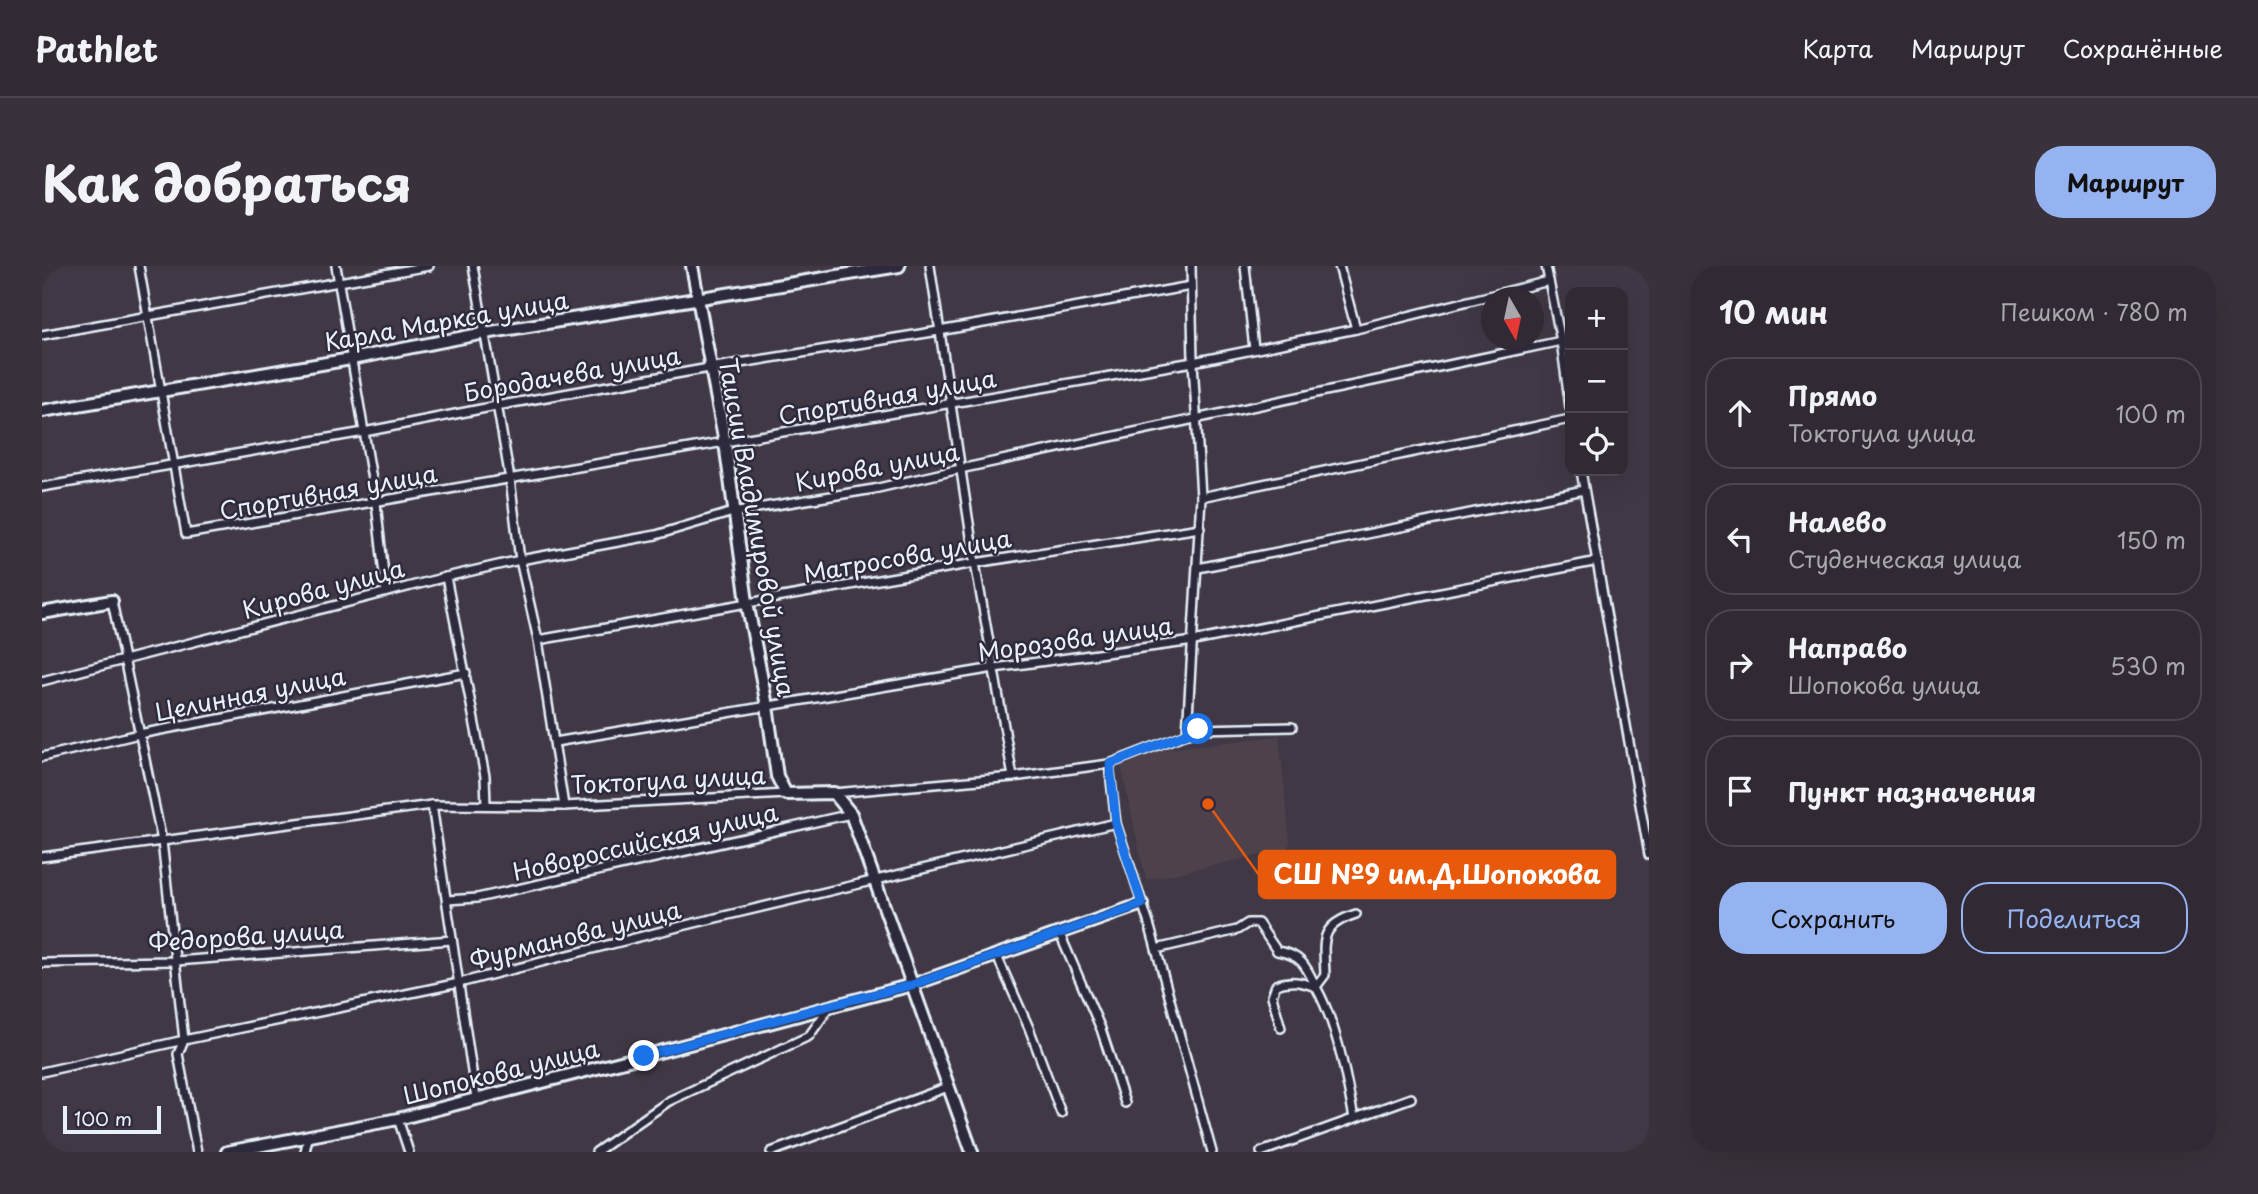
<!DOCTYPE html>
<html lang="ru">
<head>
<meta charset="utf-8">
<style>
  :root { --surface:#312a34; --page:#39323c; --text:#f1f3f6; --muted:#a8a7ac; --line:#4c464f; --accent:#95b2f1 }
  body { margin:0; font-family:"Playpen Sans",sans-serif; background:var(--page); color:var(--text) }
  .controls { position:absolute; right:21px; top:21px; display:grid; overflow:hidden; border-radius:14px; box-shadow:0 7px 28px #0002 }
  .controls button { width:63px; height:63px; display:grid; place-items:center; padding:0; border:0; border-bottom:2px solid var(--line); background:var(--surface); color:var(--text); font:35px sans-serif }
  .compass { position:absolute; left:1439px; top:21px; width:63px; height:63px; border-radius:50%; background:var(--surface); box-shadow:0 7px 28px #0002; rotate:171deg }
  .scale { position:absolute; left:21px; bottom:18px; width:98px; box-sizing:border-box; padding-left:7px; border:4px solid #e8f1f8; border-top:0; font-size:19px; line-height:24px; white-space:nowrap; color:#e8f1f8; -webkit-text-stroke:5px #2f2a3d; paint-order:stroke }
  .stop { position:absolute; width:21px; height:21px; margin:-16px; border:5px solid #1a73e8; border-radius:50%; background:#fff }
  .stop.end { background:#1a73e8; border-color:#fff; box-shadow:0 2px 7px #0008 }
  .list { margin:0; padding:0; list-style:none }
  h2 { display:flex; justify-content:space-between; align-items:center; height:91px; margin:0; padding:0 28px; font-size:30px }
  h2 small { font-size:23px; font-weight:400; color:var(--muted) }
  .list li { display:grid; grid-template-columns:46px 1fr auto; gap:21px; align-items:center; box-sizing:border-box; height:112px; margin:0 14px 14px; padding:0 14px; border:2px solid var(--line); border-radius:28px }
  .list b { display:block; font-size:26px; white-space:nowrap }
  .list p { margin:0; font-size:23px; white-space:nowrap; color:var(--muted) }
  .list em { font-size:23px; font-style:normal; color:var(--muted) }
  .actions { display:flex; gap:14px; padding:21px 28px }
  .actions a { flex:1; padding:16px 0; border:2px solid var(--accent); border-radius:28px; text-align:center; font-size:24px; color:var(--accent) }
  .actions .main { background:var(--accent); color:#111 }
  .icon { flex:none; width:38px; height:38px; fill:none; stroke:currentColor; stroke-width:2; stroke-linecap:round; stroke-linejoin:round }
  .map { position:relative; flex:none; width:1607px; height:886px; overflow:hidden; border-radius:28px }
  header { display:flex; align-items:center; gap:42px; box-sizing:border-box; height:98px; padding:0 35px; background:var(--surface); border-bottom:2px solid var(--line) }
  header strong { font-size:33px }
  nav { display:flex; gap:38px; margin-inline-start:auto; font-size:24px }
  .intro { display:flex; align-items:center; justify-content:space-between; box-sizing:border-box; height:168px; padding:0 42px }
  h1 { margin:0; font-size:49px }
  .button { padding:18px 32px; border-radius:28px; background:var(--accent); color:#111; font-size:24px; font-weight:700 }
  main { display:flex; gap:42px; padding:0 42px }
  aside { flex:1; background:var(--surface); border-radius:28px; box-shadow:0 7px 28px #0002 }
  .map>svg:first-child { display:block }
</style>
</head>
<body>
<header>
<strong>Pathlet</strong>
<nav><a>Карта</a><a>Маршрут</a><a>Сохранённые</a></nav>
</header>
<div class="intro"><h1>Как добраться</h1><a class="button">Маршрут</a></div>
<main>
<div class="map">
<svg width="1607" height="886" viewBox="0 0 1607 886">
  <rect width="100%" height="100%" fill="#413845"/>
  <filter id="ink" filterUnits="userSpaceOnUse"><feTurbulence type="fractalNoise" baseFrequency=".0143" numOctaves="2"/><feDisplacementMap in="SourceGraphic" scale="14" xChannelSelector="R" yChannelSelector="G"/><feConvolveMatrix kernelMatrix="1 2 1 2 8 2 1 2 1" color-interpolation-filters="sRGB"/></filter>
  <g filter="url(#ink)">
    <path fill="#4e424b" d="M 1237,470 L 1248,576 L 1245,583 L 1104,614 L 1079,500 L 1118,484 Z"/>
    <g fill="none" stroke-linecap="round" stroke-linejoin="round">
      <defs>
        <g id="street">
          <path d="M 97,0 L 144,268 L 1151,96 L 1314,63 L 1507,15"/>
          <path d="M 294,0 L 334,237 L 344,326"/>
          <path d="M 431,0 L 468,213 L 478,294 L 496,374 L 522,540"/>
          <path d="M 888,0 L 933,297 L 971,511"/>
          <path d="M 1203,0 L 1212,83"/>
          <path d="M 1297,0 L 1314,63"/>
          <path d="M 1504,0 L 1519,75 L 1528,142"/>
          <path d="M 0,1 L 5,0"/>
          <path d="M 0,69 L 387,0"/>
          <path d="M 1539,205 L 1607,589"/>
          <path d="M 0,221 L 322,166 L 454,140 L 667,102 L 897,65 L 1149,20"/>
          <path d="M 1159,231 L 1528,153"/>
          <path d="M 1156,302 L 1542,224"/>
          <path d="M 404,311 L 443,510 L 444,539"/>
          <path d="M 70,335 L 120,575 L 142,774 L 136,788 L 155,886"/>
          <path d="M 496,374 L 933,297 L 1158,262"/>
          <path d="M 0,415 L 404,311 L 478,294 L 614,269 L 691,246 L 832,223 L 918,203 L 1519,75"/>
          <path d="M 1145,467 L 1159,231 L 1151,96 L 1149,0"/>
          <path d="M 513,476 L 952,402 L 1152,375 L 1556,295"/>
          <path d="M 0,491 L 97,468 L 424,407"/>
          <path d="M 1067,498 L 1074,557 L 1108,661 L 1170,886"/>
          <path d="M 792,527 L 971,511 L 1067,498 L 1157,463 L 1250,461"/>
          <path d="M 390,539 L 434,832"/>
          <path d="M 0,591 L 390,539 L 522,540 L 744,528"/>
          <path d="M 405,634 L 435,632 L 809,548"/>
          <path d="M 1017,666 L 1059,763 L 1083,837"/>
          <path d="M 1114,683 L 1195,664 L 1206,657 L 1216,657 L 1235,685 C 1260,689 1264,700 1274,721 L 1283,709 C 1282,675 1276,660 1314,648"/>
          <path d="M 954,688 L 987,762 L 1019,847"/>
          <path d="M 0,697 L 134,695 L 410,674"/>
          <path d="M 1239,762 L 1230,730 L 1234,719 C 1249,713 1259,716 1274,721 C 1296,761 1303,807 1312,852"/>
          <path d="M 0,806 L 142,774 L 417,717 L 640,660 L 1074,557"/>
          <path d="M 356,853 L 367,886"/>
          <path d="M 263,886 L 266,871"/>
          <path d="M 554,886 L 627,835 L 767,770 L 787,742"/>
          <path d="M 729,886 L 906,821"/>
          <path d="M 1219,886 L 1369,832"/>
        </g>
        <g id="secondary">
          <path d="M 650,0 L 683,177 L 705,336 L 725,440 L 735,510 L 744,528 L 792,527 L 809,548 L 930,886"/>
          <path d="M 0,145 L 309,93 L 443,67 L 857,0"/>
          <path d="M 0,347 L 70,335"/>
          <path d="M 185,886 L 356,853 L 602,790 L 870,719 L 1100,638"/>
        </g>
      </defs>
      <use href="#street" stroke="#e8f1f8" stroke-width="12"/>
      <use href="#secondary" stroke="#e8f1f8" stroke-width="16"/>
      <use href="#street" stroke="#2f2a3d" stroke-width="7"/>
      <use href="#secondary" stroke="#2f2a3d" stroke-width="10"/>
    </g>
  </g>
  <g fill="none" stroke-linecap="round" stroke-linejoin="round" filter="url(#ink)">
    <path stroke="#1a73e8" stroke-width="9" d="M 602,790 L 789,739 L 870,719 L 1100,638 L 1074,557 L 1068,498 L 1156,463"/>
  </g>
  <g text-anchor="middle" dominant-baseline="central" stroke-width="5" stroke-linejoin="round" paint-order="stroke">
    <g font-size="24" fill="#e8f1f8" stroke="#2f2a3d">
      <text transform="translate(404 54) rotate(-10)">Карла Маркса улица</text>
      <text transform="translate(530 107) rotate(-10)">Бородачева улица</text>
      <text transform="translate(845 130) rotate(-10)">Спортивная улица</text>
      <text transform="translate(835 200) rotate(-11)">Кирова улица</text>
      <text transform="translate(286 225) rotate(-10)">Спортивная улица</text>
      <text transform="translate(716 261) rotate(80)">Таисии Владимировой улица</text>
      <text transform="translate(865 289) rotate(-10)">Матросова улица</text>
      <text transform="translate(281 322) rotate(-15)">Кирова улица</text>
      <text transform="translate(1033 372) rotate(-8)">Морозова улица</text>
      <text transform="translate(208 427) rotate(-11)">Целинная улица</text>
      <text transform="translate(626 513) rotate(-3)">Токтогула улица</text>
      <text transform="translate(603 575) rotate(-13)">Новороссийская улица</text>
      <text transform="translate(533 668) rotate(-14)">Фурманова улица</text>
      <text transform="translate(204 669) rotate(-4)">Федорова улица</text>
      <text transform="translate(459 805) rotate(-14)">Шопокова улица</text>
    </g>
  </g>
  <path fill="none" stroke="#e8590c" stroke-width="2.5" d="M1166 538L1217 609"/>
  <circle fill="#e8590c" stroke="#2f2a3d" stroke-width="2.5" cx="1166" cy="538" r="7"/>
  <rect fill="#e8590c" stroke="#e8590c" stroke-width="2.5" x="1217" y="585" width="356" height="47" rx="7"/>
  <g font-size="26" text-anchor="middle" font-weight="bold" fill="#fff">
    <text x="1395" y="618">СШ №9 им.Д.Шопокова</text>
  </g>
</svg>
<div class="controls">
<button>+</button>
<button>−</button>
<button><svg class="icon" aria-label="locate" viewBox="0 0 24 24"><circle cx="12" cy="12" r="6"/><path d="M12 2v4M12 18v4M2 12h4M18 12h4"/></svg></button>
</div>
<svg class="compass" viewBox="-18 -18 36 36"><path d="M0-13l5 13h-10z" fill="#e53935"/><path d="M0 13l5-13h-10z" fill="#a8a7ac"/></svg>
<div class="scale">100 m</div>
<div class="stop" style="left:1156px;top:463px"></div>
<div class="stop end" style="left:602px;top:790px"></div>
</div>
<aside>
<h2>10 мин<small>Пешком · 780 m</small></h2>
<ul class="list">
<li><svg class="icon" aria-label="ahead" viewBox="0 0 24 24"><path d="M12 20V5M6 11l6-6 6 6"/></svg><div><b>Прямо</b><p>Токтогула улица</p></div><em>100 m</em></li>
<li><svg class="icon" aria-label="left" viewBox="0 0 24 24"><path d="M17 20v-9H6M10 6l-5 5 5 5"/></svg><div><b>Налево</b><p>Студенческая улица</p></div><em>150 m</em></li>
<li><svg class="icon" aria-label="right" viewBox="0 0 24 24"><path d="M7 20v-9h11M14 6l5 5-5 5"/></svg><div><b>Направо</b><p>Шопокова улица</p></div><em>530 m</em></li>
<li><svg class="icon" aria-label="arrive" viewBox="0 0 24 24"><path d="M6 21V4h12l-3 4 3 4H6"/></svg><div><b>Пункт назначения</b></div></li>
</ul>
<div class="actions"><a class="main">Сохранить</a><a>Поделиться</a></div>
</aside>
</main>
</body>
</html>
